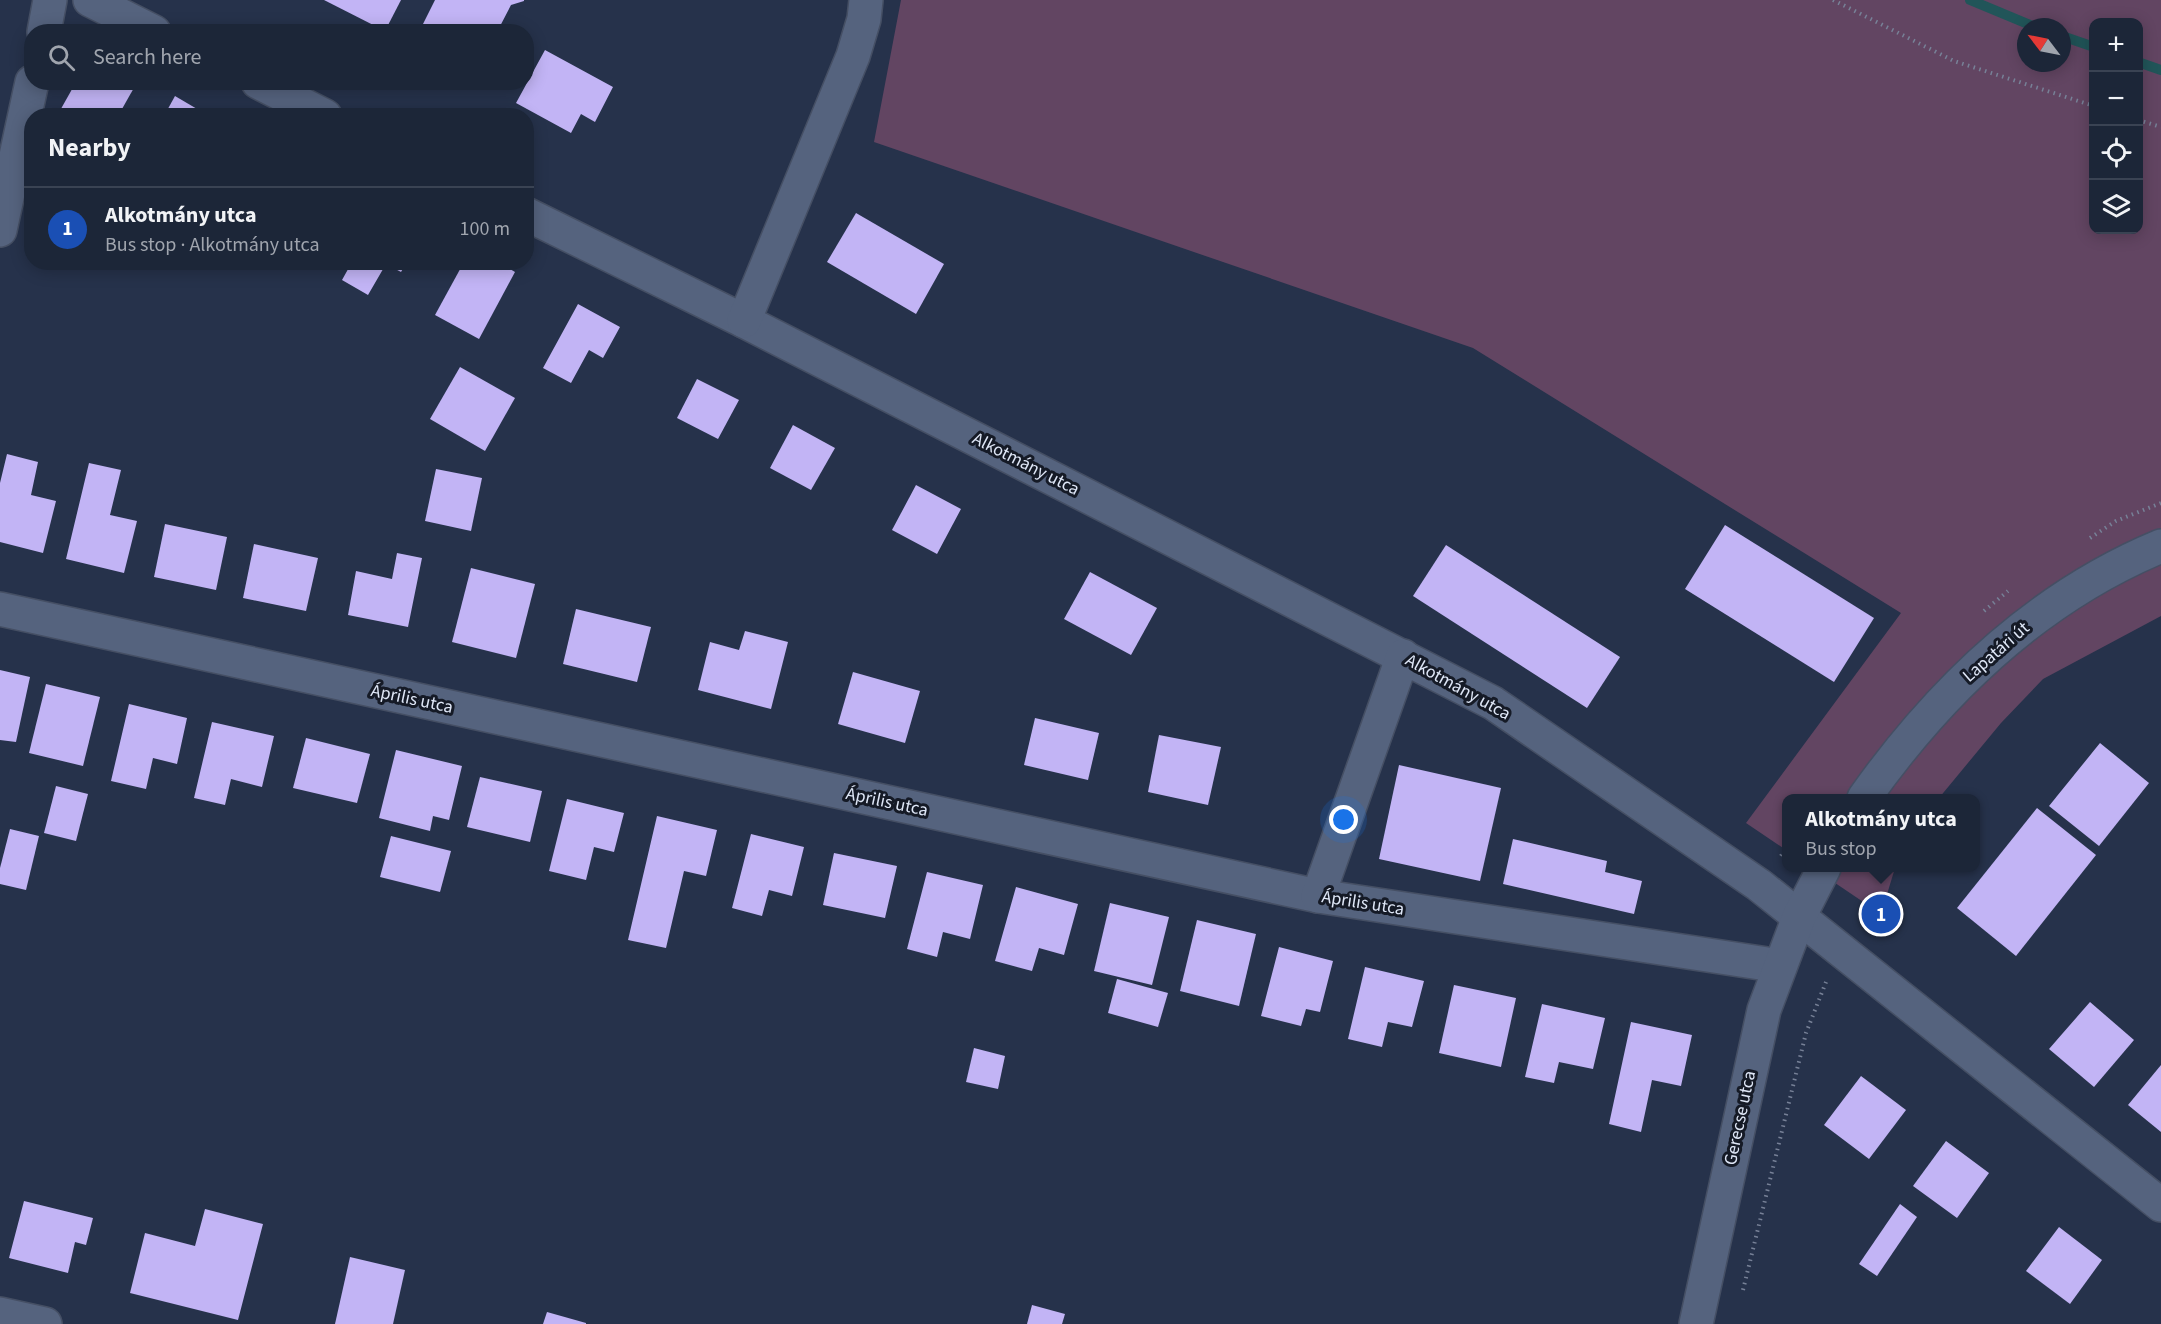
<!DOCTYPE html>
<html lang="en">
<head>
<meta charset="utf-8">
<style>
  :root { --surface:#1c2638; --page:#252e40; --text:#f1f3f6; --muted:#a0a5ae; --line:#3a4353; --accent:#fa9f4f }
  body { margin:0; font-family:"Source Sans 3",sans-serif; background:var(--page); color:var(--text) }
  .controls { position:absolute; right:18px; top:18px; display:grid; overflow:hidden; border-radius:12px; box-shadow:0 3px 15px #0003 }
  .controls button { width:54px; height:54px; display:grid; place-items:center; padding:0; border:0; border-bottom:2px solid var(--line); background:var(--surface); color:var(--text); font:30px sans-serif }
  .compass { position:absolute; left:2017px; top:18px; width:54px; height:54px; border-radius:50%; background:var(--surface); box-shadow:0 3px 15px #0003; rotate:302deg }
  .you { position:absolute; left:1344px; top:820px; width:21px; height:21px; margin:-15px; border:4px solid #fff; border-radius:50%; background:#1a73e8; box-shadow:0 0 0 9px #1a73e833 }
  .badge { display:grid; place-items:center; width:39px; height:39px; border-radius:50%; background:var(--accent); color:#fff; font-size:20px; font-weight:700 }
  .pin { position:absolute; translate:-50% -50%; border:3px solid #fff; box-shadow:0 2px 6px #0006 }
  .popup { position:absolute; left:1782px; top:794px; width:198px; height:78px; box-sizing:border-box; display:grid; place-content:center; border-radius:12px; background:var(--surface); filter:drop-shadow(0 2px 4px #0005); font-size:20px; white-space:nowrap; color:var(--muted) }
  .popup b { font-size:22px; color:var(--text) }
  .popup::after { content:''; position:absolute; left:50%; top:100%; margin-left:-12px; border:12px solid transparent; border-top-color:var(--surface) }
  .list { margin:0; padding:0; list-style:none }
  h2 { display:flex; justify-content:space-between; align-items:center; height:78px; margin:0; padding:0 24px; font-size:26px }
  h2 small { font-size:20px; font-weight:400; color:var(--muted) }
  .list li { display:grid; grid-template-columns:39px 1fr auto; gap:18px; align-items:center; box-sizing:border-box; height:84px; padding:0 24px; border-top:2px solid var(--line) }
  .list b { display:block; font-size:22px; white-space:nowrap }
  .list p { margin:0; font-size:20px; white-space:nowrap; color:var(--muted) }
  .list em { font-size:20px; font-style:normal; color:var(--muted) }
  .icon { flex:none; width:33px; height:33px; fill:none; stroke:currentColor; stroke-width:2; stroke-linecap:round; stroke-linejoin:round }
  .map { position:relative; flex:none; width:2161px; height:1324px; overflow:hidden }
  .search { position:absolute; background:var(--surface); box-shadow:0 3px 15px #0003; left:24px; top:24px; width:510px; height:66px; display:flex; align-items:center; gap:15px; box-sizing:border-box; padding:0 21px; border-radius:24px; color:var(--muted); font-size:22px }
  .panel { position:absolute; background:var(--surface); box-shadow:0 3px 15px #0003; left:24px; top:108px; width:510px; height:162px; border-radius:24px }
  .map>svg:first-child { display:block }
</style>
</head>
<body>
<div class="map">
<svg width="2161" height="1324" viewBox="0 0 2161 1324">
  <rect width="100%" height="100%" fill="#26324b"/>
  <g fill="#624562" fill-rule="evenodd">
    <path d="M 901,0 L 2161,0 L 2161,616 L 2043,679 L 2001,723 L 1939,798 L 1786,798 L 1786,850 L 1746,823 L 1901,613 L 1473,348 L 874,142 ZM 2094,22 L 2138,22 L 2138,230 L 2094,230 ZM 2026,27 L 2062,27 L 2062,63 L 2026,63 Z"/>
    <path d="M 1813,868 L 1895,868 L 1881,914 Z"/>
  </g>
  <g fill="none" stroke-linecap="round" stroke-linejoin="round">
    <g stroke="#215559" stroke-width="10">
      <path d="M 1970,0 L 2035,27"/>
      <path d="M 2062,36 L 2094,47"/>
      <path d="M 2138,62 L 2161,70"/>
    </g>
  </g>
  <g fill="#c2b4f5">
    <path d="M 324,0 L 401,0 L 385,31 Z"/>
    <path d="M 435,0 L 524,0 L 524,1 L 511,5 L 497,32 L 419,32 Z"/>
    <path d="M 545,50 L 613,87 L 595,122 L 581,114 L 571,133 L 516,103 Z"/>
    <path d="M 76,82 L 130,82 L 135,86 L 118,116 L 57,116 Z"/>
    <path d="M 175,96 L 209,116 L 164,116 Z"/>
    <path d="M 856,213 L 944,264 L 916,314 L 827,262 Z"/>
    <path d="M 352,262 L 407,262 L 401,272 L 386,264 L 368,295 L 342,280 Z"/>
    <path d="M 464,262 L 499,262 L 515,272 L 479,339 L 435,315 Z"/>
    <path d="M 578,304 L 620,327 L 603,358 L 589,350 L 571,383 L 543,368 Z"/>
    <path d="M 460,367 L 515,398 L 485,451 L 430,419 Z"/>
    <path d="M 697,379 L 739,400 L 718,439 L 677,418 Z"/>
    <path d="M 793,425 L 835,448 L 811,490 L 770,468 Z"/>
    <path d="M 7,454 L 38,462 L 31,495 L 56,501 L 43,553 L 0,542 L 0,483 Z"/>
    <path d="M 89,463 L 121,470 L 110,515 L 137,521 L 124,573 L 66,559 Z"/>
    <path d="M 436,469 L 482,478 L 471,531 L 425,521 Z"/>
    <path d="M 916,485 L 961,509 L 937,554 L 892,530 Z"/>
    <path d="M 165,524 L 227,537 L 216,590 L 154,577 Z"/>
    <path d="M 1725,525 L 1874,618 L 1834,682 L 1685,589 Z"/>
    <path d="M 254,544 L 318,558 L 306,611 L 243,598 Z"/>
    <path d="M 1446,545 L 1620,657 L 1587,708 L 1413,596 Z"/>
    <path d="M 397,553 L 422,558 L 408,627 L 348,615 L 356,571 L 392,579 Z"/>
    <path d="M 471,568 L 535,584 L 516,658 L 452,642 Z"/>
    <path d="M 1090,572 L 1157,608 L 1131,655 L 1064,619 Z"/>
    <path d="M 576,609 L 651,627 L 637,682 L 563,664 Z"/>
    <path d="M 745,631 L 788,642 L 771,709 L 698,690 L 710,642 L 739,650 Z"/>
    <path d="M 0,670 L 30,677 L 16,742 L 0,740 Z"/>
    <path d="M 853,672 L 920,691 L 905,743 L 838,724 Z"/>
    <path d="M 46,684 L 100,697 L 83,766 L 29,753 Z"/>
    <path d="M 129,704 L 187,718 L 177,764 L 153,758 L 146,789 L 111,781 Z"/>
    <path d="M 1035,718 L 1099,733 L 1088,780 L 1024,765 Z"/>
    <path d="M 212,722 L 274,736 L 262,787 L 231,779 L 225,805 L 194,798 Z"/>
    <path d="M 1159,735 L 1221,747 L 1208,805 L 1148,792 Z"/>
    <path d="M 306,738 L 370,754 L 357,803 L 293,788 Z"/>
    <path d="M 2100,743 L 2149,783 L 2099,846 L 2049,806 Z"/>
    <path d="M 396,750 L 462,766 L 449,820 L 433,816 L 430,831 L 379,818 Z"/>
    <path d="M 1399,765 L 1501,788 L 1480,881 L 1379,859 Z"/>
    <path d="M 480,777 L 542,791 L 530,842 L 467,827 Z"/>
    <path d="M 56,786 L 88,794 L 76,841 L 44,833 Z"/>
    <path d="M 567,799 L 624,813 L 614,852 L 594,847 L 586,880 L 549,871 Z"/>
    <path d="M 2037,808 L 2096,855 L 2016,956 L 1957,908 Z"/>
    <path d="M 657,816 L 717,830 L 706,876 L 684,871 L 666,948 L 628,940 Z"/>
    <path d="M 10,829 L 39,836 L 26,890 L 0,884 L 0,868 Z"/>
    <path d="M 751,834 L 804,847 L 792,896 L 769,890 L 762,916 L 732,908 Z"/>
    <path d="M 391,836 L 451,851 L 440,892 L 380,877 Z"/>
    <path d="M 1513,839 L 1607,861 L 1605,872 L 1642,881 L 1634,914 L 1503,884 Z"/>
    <path d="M 834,853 L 897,866 L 885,918 L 823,905 Z"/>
    <path d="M 927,872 L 983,885 L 970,939 L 943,932 L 937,957 L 907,949 Z"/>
    <path d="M 1016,887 L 1078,904 L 1064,955 L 1039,948 L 1032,971 L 995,961 Z"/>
    <path d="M 1110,903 L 1169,917 L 1152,985 L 1094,971 Z"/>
    <path d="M 1197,920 L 1256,934 L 1239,1006 L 1180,991 Z"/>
    <path d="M 1279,947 L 1333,961 L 1320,1012 L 1306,1009 L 1301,1026 L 1261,1016 Z"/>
    <path d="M 1365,967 L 1424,981 L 1412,1027 L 1388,1022 L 1382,1047 L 1348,1039 Z"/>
    <path d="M 1117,979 L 1168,993 L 1158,1027 L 1108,1013 Z"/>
    <path d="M 1454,985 L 1516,998 L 1501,1067 L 1439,1053 Z"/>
    <path d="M 2090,1002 L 2134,1040 L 2094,1087 L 2049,1049 Z"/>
    <path d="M 1542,1004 L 1605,1018 L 1593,1069 L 1559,1062 L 1554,1083 L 1525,1077 Z"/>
    <path d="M 1631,1022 L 1692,1035 L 1681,1086 L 1652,1080 L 1641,1132 L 1609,1124 Z"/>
    <path d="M 974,1048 L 1005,1056 L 998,1089 L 966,1082 Z"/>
    <path d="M 2161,1065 L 2161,1132 L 2128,1105 Z"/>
    <path d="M 1861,1076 L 1906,1110 L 1869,1159 L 1824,1125 Z"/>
    <path d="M 1946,1141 L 1989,1173 L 1957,1218 L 1913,1186 Z"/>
    <path d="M 24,1201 L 93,1218 L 86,1245 L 75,1242 L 68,1273 L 9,1258 Z"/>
    <path d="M 1900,1204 L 1917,1217 L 1877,1276 L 1859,1264 Z"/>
    <path d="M 205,1209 L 263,1224 L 238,1320 L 130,1293 L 145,1233 L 195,1246 Z"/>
    <path d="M 2059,1227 L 2102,1260 L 2070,1304 L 2026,1271 Z"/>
    <path d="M 350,1257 L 405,1270 L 393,1324 L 335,1324 Z"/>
    <path d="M 1032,1305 L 1065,1314 L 1062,1324 L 1027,1324 Z"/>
    <path d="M 547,1312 L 586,1323 L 586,1324 L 543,1324 Z"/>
  </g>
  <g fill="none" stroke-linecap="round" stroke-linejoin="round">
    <defs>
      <g id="minor">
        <path d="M 90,0 L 154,32"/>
        <path d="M 44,32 L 50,0"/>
        <path d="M 258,82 L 325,116"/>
        <path d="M 526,214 L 744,321 L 1493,703 L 1759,885 L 2161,1205"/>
        <path d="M 0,230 L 32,82"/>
        <path d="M 744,321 L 853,56 L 864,19 L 866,0"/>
        <path d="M 0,609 L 1318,896 L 1780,966"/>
        <path d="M 1864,798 C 1940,691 2038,597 2161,546"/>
        <path d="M 1318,896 L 1403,656"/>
        <path d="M 0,1314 L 45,1324"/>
        <path d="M 1696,1324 L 1764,1010 L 1799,917 L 1824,868"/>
      </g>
    </defs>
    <use href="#minor" stroke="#454f64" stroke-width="36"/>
    <g stroke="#778197" stroke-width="4" stroke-dasharray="1.5 4.5" stroke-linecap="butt">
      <path d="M 1833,0 L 1954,61 L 2094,106"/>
      <path d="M 2138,120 L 2161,127"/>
      <path d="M 2090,538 L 2116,521 L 2161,503"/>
      <path d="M 1984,611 L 2008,591"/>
      <path d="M 1781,856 L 1786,848"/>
      <path d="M 1743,1290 L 1806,1033 L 1826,982"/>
    </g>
    <use href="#minor" stroke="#55637e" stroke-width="33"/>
  </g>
  <g text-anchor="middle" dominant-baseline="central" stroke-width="6" stroke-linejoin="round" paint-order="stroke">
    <g font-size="18" fill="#dfe7f7" stroke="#151a26">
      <text transform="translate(1026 464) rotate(27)">Alkotmány utca</text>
      <text transform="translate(1996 652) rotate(-41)">Lapatári út</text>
      <text transform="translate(1458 687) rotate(29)">Alkotmány utca</text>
      <text transform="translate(412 699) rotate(12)">Április utca</text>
      <text transform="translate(887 802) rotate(12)">Április utca</text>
      <text transform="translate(1363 903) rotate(9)">Április utca</text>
      <text transform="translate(1740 1118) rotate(-78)">Gerecse utca</text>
    </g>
  </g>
</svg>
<div class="controls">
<button>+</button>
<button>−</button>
<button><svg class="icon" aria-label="locate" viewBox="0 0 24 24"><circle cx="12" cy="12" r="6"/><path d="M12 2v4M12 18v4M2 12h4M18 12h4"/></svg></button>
<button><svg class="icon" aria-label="layers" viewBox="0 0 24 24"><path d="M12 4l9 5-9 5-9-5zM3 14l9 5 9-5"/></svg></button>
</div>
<svg class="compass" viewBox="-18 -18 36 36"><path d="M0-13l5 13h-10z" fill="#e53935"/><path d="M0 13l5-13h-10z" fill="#a0a5ae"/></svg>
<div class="you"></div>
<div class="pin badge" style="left:1881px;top:914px;background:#1a4fb4">1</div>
<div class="popup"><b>Alkotmány utca</b>Bus stop</div>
<div class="search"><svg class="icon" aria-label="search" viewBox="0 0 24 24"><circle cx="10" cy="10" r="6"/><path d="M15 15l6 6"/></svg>Search here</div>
<section class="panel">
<h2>Nearby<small></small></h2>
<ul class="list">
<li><span class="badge" style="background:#1a4fb4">1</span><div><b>Alkotmány utca</b><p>Bus stop · Alkotmány utca</p></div><em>100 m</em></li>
</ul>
</section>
</div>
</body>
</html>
